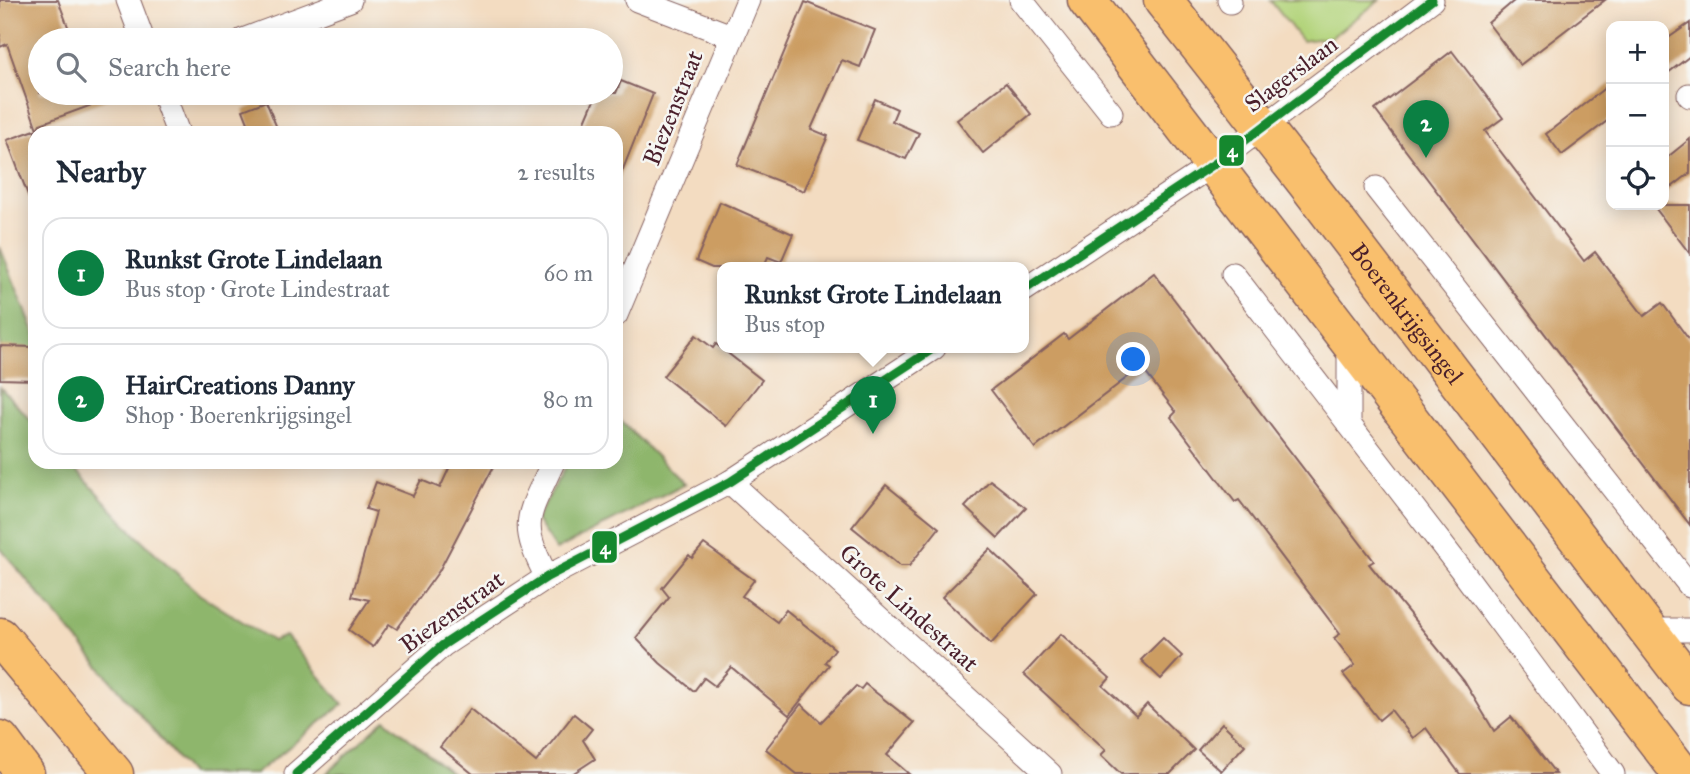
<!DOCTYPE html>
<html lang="en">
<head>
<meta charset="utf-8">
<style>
  :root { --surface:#fff; --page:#f6f6f7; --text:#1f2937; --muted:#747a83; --line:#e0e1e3; --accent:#0b8043 }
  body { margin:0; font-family:"IM FELL Great Primer",serif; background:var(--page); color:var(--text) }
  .controls { position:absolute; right:21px; top:21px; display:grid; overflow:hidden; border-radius:14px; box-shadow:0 4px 18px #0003 }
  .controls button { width:63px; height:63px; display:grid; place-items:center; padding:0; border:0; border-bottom:2px solid var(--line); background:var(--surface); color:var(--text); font:35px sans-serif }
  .you { position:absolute; left:1134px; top:360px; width:24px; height:24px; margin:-18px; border:5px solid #fff; border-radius:50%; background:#1a73e8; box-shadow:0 0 0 10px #1a73e833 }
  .badge { display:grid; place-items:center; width:46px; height:46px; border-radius:50%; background:var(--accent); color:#fff; font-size:23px; font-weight:700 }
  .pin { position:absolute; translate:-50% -58px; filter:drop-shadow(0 2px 4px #0008) }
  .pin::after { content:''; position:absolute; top:37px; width:24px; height:21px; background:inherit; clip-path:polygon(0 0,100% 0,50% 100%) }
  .popup { position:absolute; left:717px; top:262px; width:312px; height:91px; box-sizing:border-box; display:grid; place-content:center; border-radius:14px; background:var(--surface); filter:drop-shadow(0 2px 5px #0005); font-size:23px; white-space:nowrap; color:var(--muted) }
  .popup b { font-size:26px; color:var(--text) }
  .popup::after { content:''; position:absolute; left:50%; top:100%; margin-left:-14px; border:14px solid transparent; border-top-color:var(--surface) }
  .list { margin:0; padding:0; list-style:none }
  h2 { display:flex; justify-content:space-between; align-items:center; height:91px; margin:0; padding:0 28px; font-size:30px }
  h2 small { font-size:23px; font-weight:400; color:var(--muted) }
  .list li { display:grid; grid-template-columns:46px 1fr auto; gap:21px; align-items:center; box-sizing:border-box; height:112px; margin:0 14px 14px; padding:0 14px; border:2px solid var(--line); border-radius:21px }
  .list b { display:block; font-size:26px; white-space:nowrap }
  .list p { margin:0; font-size:23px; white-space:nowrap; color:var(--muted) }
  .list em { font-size:23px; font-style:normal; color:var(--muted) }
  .icon { flex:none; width:38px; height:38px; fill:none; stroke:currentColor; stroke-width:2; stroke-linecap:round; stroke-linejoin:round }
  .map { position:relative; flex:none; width:1690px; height:774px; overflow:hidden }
  .search { position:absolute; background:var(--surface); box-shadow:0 4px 18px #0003; left:28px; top:28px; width:595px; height:77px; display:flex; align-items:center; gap:18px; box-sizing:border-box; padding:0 24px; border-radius:38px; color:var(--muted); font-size:26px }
  .panel { position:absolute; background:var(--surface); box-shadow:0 4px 18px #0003; left:28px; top:126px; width:595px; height:343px; border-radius:21px }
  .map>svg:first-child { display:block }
</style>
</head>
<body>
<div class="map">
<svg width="1690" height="774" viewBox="0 0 1690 774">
  <rect width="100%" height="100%" fill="#f6f6f2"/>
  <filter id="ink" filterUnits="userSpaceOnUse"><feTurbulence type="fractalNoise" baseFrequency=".0143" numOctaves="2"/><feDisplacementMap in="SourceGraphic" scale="14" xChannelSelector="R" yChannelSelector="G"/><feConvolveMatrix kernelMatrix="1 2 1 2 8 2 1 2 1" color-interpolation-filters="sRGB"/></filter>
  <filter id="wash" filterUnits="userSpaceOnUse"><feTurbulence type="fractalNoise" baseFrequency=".00686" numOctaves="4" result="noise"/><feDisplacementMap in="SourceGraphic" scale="28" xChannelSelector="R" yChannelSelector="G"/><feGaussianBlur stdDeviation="1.57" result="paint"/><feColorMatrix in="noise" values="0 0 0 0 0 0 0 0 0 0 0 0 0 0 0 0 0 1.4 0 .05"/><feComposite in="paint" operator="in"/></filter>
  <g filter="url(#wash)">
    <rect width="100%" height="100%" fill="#f3dcc1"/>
    <path fill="#b3d47c" stroke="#7e7a54" stroke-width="2" d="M 1270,0 L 1380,0 L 1331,37 L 1302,41 Z"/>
    <g fill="#8eb66c" stroke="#6c6a4c" stroke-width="2">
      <path d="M 0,247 L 35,334 L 35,356 L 0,380 Z"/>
      <path d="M 0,387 L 35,425 L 35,462 L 69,462 L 135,534 L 199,594 L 273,641 L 286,636 L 343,704 L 255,774 L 190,774 L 0,548 Z"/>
      <path d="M 616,416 L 684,484 L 556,550 L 536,520 L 568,462 L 616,462 Z"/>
      <path d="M 385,719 L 452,774 L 326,774 Z"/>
    </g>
    <g id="blocks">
      <g fill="#cc9d62">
        <path d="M 0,0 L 58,0 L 73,40 L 40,40 L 40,93 L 118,93 L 119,95 L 40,124 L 37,129 L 7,44 L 0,47 Z"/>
        <path d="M 1515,0 L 1605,0 L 1520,65 L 1488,23 Z"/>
        <path d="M 805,2 L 875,30 L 860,67 L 842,60 L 811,129 L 828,136 L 804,191 L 737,165 Z"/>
        <path d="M 1690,23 L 1690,56 L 1664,76 L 1664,41 Z"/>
        <path d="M 1452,51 L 1503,118 L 1485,131 L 1584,261 L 1595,252 L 1644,316 L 1662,303 L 1690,341 L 1690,525 L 1375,110 Z"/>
        <path d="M 621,81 L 653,94 L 617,184 L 616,133 L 580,133 L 597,93 L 616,93 Z"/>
        <path d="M 1006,83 L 1031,114 L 983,153 L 957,120 Z"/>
        <path d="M 1611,83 L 1611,118 L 1562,155 L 1546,134 Z"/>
        <path d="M 875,99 L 897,109 L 892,121 L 919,133 L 906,159 L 857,140 Z"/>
        <path d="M 266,101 L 279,133 L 252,133 L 243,110 Z"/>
        <path d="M 35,130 L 35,208 L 33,208 L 7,140 Z"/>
        <path d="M 1690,139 L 1690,173 L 1664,193 L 1664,160 Z"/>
        <path d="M 720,202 L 793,234 L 781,262 L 768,257 L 763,268 L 712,268 L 696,261 Z"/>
        <path d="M 1653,205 L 1690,205 L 1690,254 Z"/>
        <path d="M 1154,273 L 1374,561 L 1369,564 L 1464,681 L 1494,731 L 1511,717 L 1556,774 L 1460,774 L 1426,728 L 1413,738 L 1391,710 L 1379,720 L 1343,674 L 1355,665 L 1334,638 L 1340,634 L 1239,500 L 1235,502 L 1171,417 L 1176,412 L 1141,367 L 1035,448 L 991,390 L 1064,334 L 1068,339 Z"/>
        <path d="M 696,335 L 713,348 L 716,344 L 762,380 L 726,426 L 663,376 Z"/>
        <path d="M 0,346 L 35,347 L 35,380 L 0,379 Z"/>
        <path d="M 452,462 L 496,462 L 439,571 L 397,629 L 389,624 L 373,647 L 349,630 L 369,600 L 352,596 L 376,512 L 366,509 L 376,482 L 413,496 L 421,480 L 440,488 Z"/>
        <path d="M 990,480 L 1026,508 L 998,538 L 965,507 Z"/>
        <path d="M 886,485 L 939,528 L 909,566 L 900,566 L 852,527 Z"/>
        <path d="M 704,544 L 754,580 L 742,596 L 777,622 L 786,610 L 835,649 L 825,662 L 829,665 L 789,715 L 731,667 L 715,686 L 704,678 L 694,691 L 660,663 L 636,638 L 669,597 L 662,588 L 689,555 L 692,558 Z"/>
        <path d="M 990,549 L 1037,594 L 991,644 L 942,597 Z"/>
        <path d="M 1061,634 L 1110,678 L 1103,686 L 1136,716 L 1147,704 L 1194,750 L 1170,774 L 1121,774 L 1101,755 L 1106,750 L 1024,674 Z"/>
        <path d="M 1163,638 L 1182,656 L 1161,679 L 1141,660 Z"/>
        <path d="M 865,684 L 914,723 L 887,755 L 909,774 L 797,774 L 766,749 L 801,704 L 821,722 L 856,686 L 861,689 Z"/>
        <path d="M 470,709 L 536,762 L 574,714 L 592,729 L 583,740 L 595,759 L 572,774 L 473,774 L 440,747 Z"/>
        <path d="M 1222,723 L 1245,745 L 1221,771 L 1198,750 Z"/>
      </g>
    </g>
  </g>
  <g filter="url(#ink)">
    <use href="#blocks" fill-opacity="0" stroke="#856160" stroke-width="2"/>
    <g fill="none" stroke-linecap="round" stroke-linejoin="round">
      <defs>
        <g id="minor">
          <path d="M 128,0 L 143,40"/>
          <path d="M 637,0 L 731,36"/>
          <path d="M 1021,0 L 1111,113"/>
          <path d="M 1229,0 L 1230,2"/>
          <path d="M 243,40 L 350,0"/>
          <path d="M 163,93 L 178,133"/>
          <path d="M 1689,95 L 1690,96"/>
          <path d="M 1376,188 L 1690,586"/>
          <path d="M 1233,274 L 1460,568 L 1613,774"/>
          <path d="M 1024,290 L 1214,164 L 1432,0"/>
          <path d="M 616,315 L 748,0"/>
          <path d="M 1349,343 L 1349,424"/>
          <path d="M 730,482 L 1050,774"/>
          <path d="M 547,577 C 517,521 529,516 553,462"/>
          <path d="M 1647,630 L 1690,630"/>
          <path d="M 296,774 L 443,645 L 547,577 L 730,482 L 934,348"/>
        </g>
        <g id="trunk">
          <path d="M 1087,0 L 1682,774"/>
          <path id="s1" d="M 1163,0 L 1306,182 L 1690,685"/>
        </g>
        <g id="motorway">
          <path d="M 0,637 L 114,774"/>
          <path d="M 0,740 L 25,774"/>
        </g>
      </defs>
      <use href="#minor" stroke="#856160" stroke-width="25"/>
      <use href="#trunk" stroke="#856160" stroke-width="41"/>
      <use href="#motorway" stroke="#856160" stroke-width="41"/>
      <use href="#minor" stroke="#fff" stroke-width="23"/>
      <use href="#trunk" stroke="#f9bf6d" stroke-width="38"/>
      <use href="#motorway" stroke="#f9bf6d" stroke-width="38"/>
      <defs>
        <g id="bus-1">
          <path d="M 1024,290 L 1214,164 L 1432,0"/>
          <path d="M 296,774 L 443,645 L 547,577 L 730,482 L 934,348"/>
        </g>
      </defs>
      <use href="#bus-1" stroke="#f6f6f2" stroke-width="14"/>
      <use href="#bus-1" stroke="#15882e" stroke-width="9"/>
    </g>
  </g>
  <g text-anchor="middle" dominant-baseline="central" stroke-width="5" stroke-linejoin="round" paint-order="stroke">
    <g font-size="24" fill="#4a1f2b" stroke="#f6f6f2">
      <text transform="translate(1291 74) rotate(-37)">Slagerslaan</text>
      <text transform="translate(673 108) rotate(-68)">Biezenstraat</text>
      <text stroke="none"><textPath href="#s1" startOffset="397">Boerenkrijgsingel</textPath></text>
      <text transform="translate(909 608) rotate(42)">Grote Lindestraat</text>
      <text transform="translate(452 612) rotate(-36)">Biezenstraat</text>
    </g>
  </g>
  <g stroke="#f6f6f2" stroke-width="2.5">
    <rect x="1218" y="134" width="27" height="33" rx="7" fill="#15882e"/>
    <rect x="591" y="530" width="27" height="34" rx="7" fill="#15882e"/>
  </g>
  <g font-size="19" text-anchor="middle" font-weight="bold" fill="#fff">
    <text x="1232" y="157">4</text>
    <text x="605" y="554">4</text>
  </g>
</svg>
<div class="controls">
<button>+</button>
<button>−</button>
<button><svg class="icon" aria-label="locate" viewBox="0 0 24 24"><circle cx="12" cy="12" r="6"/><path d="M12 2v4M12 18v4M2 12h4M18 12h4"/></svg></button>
</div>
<div class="you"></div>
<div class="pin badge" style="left:873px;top:434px">1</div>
<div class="popup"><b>Runkst Grote Lindelaan</b>Bus stop</div>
<div class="pin badge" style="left:1426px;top:158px">2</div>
<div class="search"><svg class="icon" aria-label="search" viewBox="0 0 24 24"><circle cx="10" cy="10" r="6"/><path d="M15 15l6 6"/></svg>Search here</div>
<section class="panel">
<h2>Nearby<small>2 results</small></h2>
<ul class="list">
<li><span class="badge">1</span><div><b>Runkst Grote Lindelaan</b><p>Bus stop · Grote Lindestraat</p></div><em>60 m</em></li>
<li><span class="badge">2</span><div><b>HairCreations Danny</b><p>Shop · Boerenkrijgsingel</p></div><em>80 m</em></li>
</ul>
</section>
</div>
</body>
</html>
